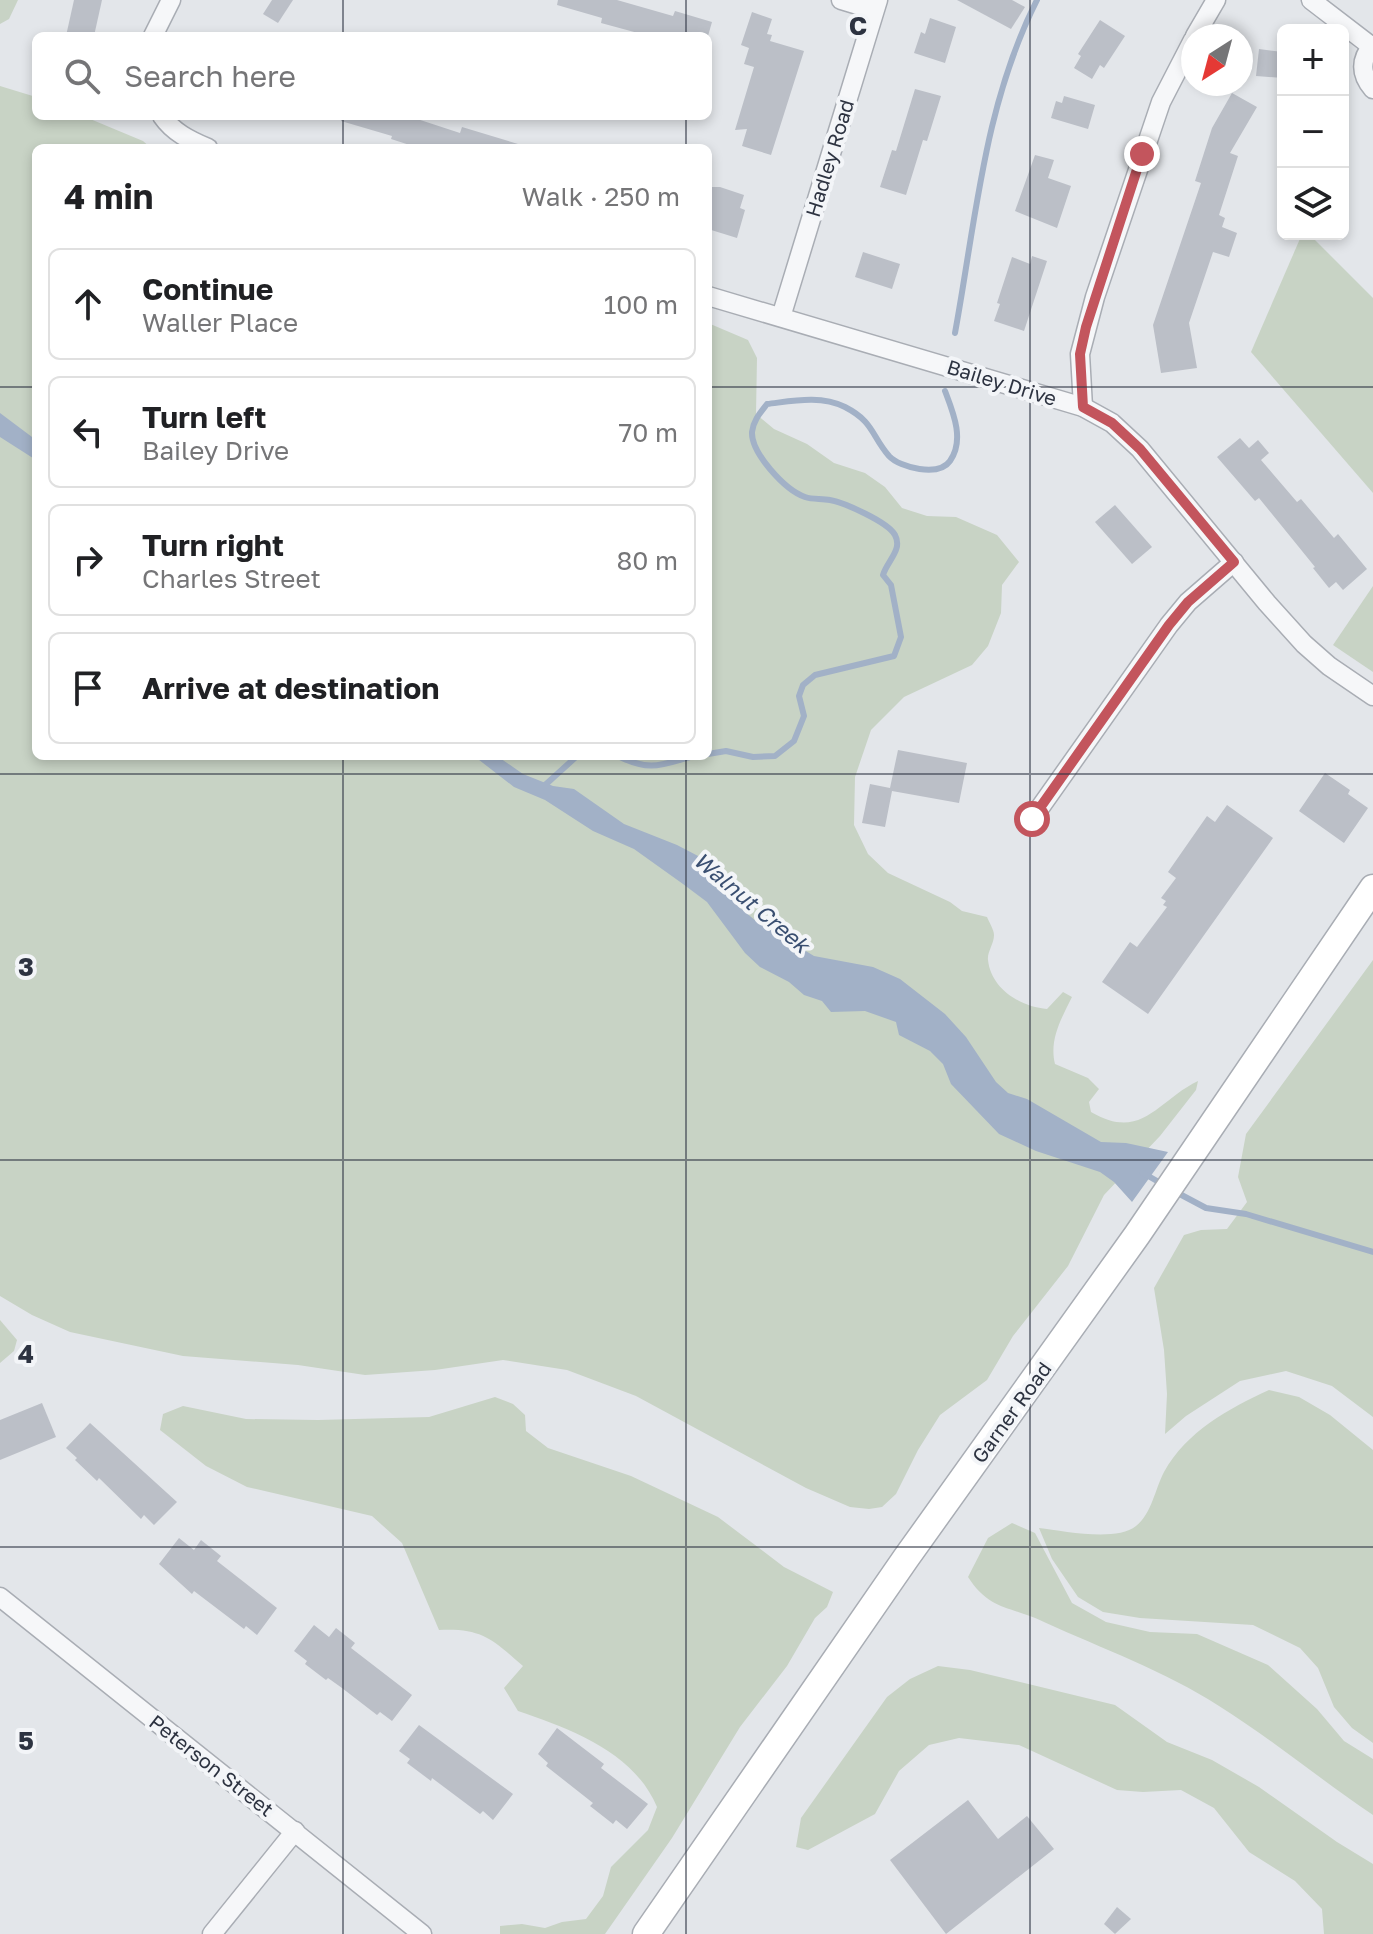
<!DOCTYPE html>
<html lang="en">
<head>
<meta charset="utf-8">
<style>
  :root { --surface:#fff; --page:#f2f2f2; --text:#202124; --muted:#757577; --line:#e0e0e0 }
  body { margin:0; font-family:"Golos Text",sans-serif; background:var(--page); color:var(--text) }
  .controls { position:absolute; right:24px; top:24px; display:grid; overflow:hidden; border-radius:12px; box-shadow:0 4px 12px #0003 }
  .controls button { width:72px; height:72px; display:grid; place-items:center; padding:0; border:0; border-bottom:2px solid var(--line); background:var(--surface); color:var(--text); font:40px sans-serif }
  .compass { position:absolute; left:1181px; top:24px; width:72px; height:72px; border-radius:50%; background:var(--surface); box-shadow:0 4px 12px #0003; rotate:216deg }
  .stop { position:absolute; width:24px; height:24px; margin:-18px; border:6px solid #c3555d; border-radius:50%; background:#fff }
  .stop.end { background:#c3555d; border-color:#fff; box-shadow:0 2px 8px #0008 }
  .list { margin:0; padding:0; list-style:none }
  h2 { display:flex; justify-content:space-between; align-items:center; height:104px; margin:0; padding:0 32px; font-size:34px }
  h2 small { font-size:26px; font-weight:400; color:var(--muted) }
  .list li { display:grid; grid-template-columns:52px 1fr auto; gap:24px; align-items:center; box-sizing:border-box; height:112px; margin:0 16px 16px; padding:0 16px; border:2px solid var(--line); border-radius:12px }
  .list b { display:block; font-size:30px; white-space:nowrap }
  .list p { margin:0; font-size:26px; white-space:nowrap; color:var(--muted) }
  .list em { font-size:26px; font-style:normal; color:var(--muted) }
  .icon { flex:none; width:44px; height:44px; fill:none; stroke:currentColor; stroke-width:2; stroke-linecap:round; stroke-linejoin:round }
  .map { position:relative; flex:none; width:1373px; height:1934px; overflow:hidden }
  .search { position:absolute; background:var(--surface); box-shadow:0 4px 12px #0003; left:32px; top:32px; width:680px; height:88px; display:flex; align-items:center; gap:20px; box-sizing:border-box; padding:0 28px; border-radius:12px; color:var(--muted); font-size:30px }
  .panel { position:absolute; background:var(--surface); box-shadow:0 4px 12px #0003; left:32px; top:144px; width:680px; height:616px; border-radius:12px }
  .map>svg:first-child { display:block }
</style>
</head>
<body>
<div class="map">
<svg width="1373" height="1934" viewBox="0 0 1373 1934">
  <rect width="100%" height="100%" fill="#e3e6ea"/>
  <g fill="#c8d3c5">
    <path d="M 0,0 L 18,0 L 9,19 L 0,24 Z"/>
    <path d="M 0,86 L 36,97 L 36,116 L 83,116 L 143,141 L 151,148 L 36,148 L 36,756 L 708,756 L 708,323 L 748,340 L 757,358 L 756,414 L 774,429 L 807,444 L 834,463 L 865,473 L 885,487 L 902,508 L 927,516 L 956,517 L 997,535 L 1019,562 L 1002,585 L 1001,613 L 988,646 L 972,665 L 904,697 L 871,730 L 855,777 L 854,825 L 868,854 L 888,873 L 950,902 L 962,911 L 987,917 C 989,922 994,930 994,935 C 994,944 987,952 988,960 C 991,989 1021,1007 1047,1009 L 1063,992 L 1072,997 C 1061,1019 1049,1040 1055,1064 L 1088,1078 L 1099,1089 L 1089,1102 L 1091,1112 C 1142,1142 1158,1100 1198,1081 L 1196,1090 L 1160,1136 L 1104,1195 L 1068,1266 L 1013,1336 L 987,1380 L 940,1415 L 918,1450 L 896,1494 L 882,1507 L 869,1509 L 850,1507 L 806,1488 L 636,1396 L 567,1370 L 503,1360 L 435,1370 L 365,1375 L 298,1365 L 183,1356 L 70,1332 L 32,1315 L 0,1296 Z"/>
    <path d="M 1302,234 L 1309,234 L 1373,298 L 1373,493 L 1251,352 Z"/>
    <path d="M 1373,586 L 1373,672 L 1333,645 Z"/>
    <path d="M 1373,960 L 1373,1417 L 1332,1386 L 1286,1371 L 1240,1381 L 1186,1416 L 1165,1434 L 1167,1394 L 1164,1350 L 1154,1288 L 1184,1235 L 1201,1230 L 1227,1229 L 1247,1202 L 1238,1177 L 1246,1134 Z"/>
    <path d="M 0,1320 L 17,1340 L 14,1351 L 0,1363 Z"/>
    <path d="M 1269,1390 L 1299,1397 L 1330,1415 L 1373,1450 L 1373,1743 L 1352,1728 L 1334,1707 L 1318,1668 L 1300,1648 L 1253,1625 L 1140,1618 L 1103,1612 L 1078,1597 L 1052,1559 L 1039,1528 C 1064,1531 1116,1542 1136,1526 C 1152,1513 1155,1489 1164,1472 C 1187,1431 1228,1409 1269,1390 Z"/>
    <path d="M 495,1397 L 513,1404 L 525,1415 L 526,1431 L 548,1448 L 631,1476 L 718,1517 L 784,1567 L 833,1592 L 827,1607 L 815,1618 L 787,1666 L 740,1727 L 672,1838 L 605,1934 L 500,1934 L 500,1926 L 522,1924 L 545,1928 L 562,1922 L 586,1919 L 603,1896 L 611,1867 L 648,1830 L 657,1807 C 634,1752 571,1729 518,1711 L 504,1688 L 523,1666 C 492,1639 482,1628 439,1630 L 402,1543 L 372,1516 L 247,1487 L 206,1466 L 160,1430 L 163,1414 L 183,1406 L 246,1419 L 318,1420 L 429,1417 Z"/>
    <path d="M 1012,1523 L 1035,1533 L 1072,1603 L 1106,1622 L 1150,1632 L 1197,1634 L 1268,1665 L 1317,1709 L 1344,1741 L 1373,1759 L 1373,1815 C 1321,1780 1273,1740 1219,1706 C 1165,1671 1103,1649 1044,1622 C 1011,1606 990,1611 968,1577 L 988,1538 Z"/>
    <path d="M 938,1666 L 970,1670 L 1115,1705 L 1167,1742 L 1212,1760 L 1259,1787 L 1337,1842 L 1373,1864 L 1373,1934 L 1324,1934 L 1322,1909 L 1295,1881 L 1249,1852 L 1214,1808 L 1181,1790 L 1143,1792 L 1117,1790 L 1019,1745 L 959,1738 L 929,1745 L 899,1771 L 875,1814 L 808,1850 L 796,1847 L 801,1818 L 887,1697 L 910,1679 Z"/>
  </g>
  <g fill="#a2b1c7">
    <path d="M 0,413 L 36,440 L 36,460 L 0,437 Z"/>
    <path d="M 474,756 L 497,756 L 523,774 L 553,786 L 574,789 L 624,824 L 677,845 L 700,857 L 739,907 L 756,921 L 814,956 L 873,967 L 900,979 L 945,1014 L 966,1037 L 996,1082 L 1008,1093 L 1027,1099 L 1101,1142 L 1126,1143 L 1168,1152 L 1132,1202 L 1114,1182 L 1100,1172 L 1036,1151 L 999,1134 L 951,1084 L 943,1064 L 930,1051 L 899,1035 L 896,1022 L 865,1011 L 831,1012 L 822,1001 L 804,995 L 789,982 L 760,967 L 745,953 L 707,902 L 683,884 L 634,849 L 593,831 L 545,800 L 514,787 Z"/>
  </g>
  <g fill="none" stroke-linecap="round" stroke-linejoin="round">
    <g stroke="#a2b1c7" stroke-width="6">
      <path d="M 955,333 C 976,219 984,105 1037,0"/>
      <path d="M 708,754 L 726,751 L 753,757 L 775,756 L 794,741 L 804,716 L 799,696 L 803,685 L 815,675 L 894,656 L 901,637 L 891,585 L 883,575 C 887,561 903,550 895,535 C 888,522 845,503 830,500 C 822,498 813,500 805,497 C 785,490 751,453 752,432 C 753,421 760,413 767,404 C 793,401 820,395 845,407 C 874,422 871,435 889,456 C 900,468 939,477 950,461 C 965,440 953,412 945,391"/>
      <path d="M 618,756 C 650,772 661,765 693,756"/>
      <path d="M 544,786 L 577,756"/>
      <path d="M 1143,1173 L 1164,1185"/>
      <path d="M 1174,1191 L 1206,1208 L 1246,1214 L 1373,1252"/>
    </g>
  </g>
  <g fill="#bbbfc7">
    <path d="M 74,0 L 102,0 L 94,36 L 66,36 Z"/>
    <path d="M 272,0 L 293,0 L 278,23 L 263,14 Z"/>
    <path d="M 558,0 L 617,0 L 673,16 L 675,11 L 712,22 L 708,36 L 649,36 L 601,23 L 602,18 L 557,5 Z"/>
    <path d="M 957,0 L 1012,0 L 1025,7 L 1011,29 Z"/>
    <path d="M 752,12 L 772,19 L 767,34 L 772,35 L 770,41 L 804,51 L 771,155 L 742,146 L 747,129 L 735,130 L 754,67 L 744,64 L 749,48 L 741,45 Z"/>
    <path d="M 930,18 L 956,27 L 945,63 L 914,53 L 921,32 L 925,34 Z"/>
    <path d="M 1100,20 L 1125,36 L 1104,68 L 1100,65 L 1092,79 L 1074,68 L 1081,56 L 1078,54 Z"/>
    <path d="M 1259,49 L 1283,52 L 1283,78 L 1256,76 Z"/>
    <path d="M 915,89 L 941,96 L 927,141 L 923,140 L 906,195 L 880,187 L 892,150 L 896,151 Z"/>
    <path d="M 1232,93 L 1257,107 L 1230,153 L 1238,156 L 1219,215 L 1225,218 L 1222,227 L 1237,233 L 1229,257 L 1213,252 L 1189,323 L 1197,368 L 1161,373 L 1153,325 L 1201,183 L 1195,181 L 1212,128 Z"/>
    <path d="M 1064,96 L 1095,105 L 1088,129 L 1051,118 L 1056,101 L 1062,103 Z"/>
    <path d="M 341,116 L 408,116 L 460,133 L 462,127 L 518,144 L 517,148 L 419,148 L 391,139 L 392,136 L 341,121 Z"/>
    <path d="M 1035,155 L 1054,160 L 1048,178 L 1071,186 L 1057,228 L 1015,211 Z"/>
    <path d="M 708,187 L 720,187 L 744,195 L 740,208 L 745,210 L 737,238 L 708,229 Z"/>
    <path d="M 863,252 L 900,264 L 892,289 L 855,277 Z"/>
    <path d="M 1032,256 L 1047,261 L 1024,331 L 994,321 L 1000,304 L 997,303 L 1012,257 L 1030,264 Z"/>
    <path d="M 1240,438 L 1249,448 L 1258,440 L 1269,453 L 1261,460 L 1297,502 L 1301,499 L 1334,538 L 1338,534 L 1367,569 L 1343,590 L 1336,582 L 1329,588 L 1313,568 L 1315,567 L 1259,498 L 1255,501 L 1217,457 Z"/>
    <path d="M 1115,505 L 1152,547 L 1132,564 L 1095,522 Z"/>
    <path d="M 898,750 L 967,763 L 959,803 L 892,791 L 885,827 L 862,823 L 870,784 L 890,788 Z"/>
    <path d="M 1325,773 L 1350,790 L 1348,794 L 1368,808 L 1344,843 L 1299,811 Z"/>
    <path d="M 1227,805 L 1273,838 L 1148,1014 L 1102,982 L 1130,942 L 1137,947 L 1167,907 L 1163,905 L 1166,901 L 1161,898 L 1176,878 L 1168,872 L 1207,816 L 1215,822 Z"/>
    <path d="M 42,1403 L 56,1437 L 0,1460 L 0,1420 Z"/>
    <path d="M 90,1423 L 177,1502 L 154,1525 L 144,1515 L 141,1519 L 99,1478 L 97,1481 L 75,1460 L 77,1458 L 66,1448 Z"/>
    <path d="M 179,1538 L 194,1550 L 201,1540 L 221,1556 L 217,1561 L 277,1608 L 257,1635 L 246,1626 L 244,1629 L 194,1591 L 192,1594 L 159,1564 Z"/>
    <path d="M 314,1625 L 329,1637 L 336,1628 L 355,1643 L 351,1648 L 412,1695 L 392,1721 L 380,1712 L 377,1715 L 342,1688 L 328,1678 L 326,1680 L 305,1664 L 307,1661 L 294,1651 Z"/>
    <path d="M 419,1725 L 513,1794 L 493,1820 L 483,1811 L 480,1814 L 432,1778 L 431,1781 L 407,1763 L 410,1759 L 399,1751 Z"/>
    <path d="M 557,1728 L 604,1764 L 601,1768 L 648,1804 L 627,1829 L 616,1820 L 613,1824 L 590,1806 L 593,1803 L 546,1766 L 548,1763 L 538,1754 Z"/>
    <path d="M 968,1800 L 998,1839 L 1027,1816 L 1054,1849 L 946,1934 L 890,1860 Z"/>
    <path d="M 1117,1907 L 1131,1919 L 1115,1934 L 1104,1924 Z"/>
  </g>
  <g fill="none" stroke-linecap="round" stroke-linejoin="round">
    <defs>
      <g id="street">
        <path d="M 841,0 L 874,10"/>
        <path d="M 1311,0 L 1371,46"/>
        <path d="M 153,36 L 171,0"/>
        <path d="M 1195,36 L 1216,0"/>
        <path d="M 1373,45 C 1360,59 1360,74 1373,89"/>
        <path d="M 162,116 C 173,132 189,140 208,148"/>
        <path d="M 708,296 L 1083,407 L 1112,423 L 1140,449 L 1267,603 L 1304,644 L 1329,666 L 1373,696"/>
        <path d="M 781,317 L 878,0"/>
        <path d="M 1083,407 L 1080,354 L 1095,297 L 1161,102 L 1193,40"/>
        <path d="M 1032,819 L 1169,625 L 1188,602 L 1234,562"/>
        <path d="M 0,1597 L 422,1934"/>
        <path d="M 212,1934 L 295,1831"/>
      </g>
      <path id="secondary" d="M 646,1934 L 906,1558 L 1137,1235 L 1373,888"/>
    </defs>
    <use href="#street" stroke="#a9adb4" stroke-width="21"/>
    <use href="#secondary" stroke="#a9adb4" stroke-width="29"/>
    <use href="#street" stroke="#f6f7f9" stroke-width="18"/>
    <use href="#secondary" stroke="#fff" stroke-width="26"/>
  </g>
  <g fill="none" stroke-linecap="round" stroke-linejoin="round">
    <path stroke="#c3555d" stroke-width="10" d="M 1032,819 L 1169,625 L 1188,602 L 1234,562 L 1140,449 L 1112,423 L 1083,407 L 1080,354 L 1086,327 L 1142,154"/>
  </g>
  <path fill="none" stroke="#2d3341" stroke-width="2" stroke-opacity="0.55" d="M 343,0 L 343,36M 686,0 L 686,36M 1030,0 L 1030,1934M 343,116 L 343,148M 686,116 L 686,148M 0,387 L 36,387M 708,387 L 1373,387M 343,756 L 343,1934M 686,756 L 686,1934M 0,774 L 1373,774M 0,1160 L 1373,1160M 0,1547 L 1373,1547"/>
  <g text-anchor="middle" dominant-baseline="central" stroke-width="8" stroke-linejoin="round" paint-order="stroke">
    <g font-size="20" fill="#2d3341" stroke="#f3f5f8">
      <text transform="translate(829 158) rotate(-73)">Hadley Road</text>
      <text transform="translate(1002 382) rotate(17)">Bailey Drive</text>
      <text transform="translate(1011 1412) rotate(-54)">Garner Road</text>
      <text transform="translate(212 1765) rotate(38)">Peterson Street</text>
    </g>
    <g font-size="22" font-style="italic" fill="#3a4f71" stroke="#f3f5f8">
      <text transform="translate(752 902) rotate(40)">Walnut Creek</text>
    </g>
  </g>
  <g font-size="26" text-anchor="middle" font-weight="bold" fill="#2d3341" stroke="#f3f5f8" stroke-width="8" stroke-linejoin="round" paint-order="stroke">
    <text x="858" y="35">C</text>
    <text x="26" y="976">3</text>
    <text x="26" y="1363">4</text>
    <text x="26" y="1750">5</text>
  </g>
</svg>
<div class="controls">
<button>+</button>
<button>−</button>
<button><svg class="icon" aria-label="layers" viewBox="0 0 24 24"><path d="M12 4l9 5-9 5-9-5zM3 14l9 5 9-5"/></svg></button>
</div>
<svg class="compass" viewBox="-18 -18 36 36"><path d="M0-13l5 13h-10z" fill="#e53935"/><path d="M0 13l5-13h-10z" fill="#757577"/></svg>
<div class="stop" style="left:1032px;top:819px"></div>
<div class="stop end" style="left:1142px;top:154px"></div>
<div class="search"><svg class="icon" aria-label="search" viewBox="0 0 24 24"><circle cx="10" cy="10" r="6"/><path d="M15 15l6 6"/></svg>Search here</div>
<section class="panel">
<h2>4 min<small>Walk · 250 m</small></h2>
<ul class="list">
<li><svg class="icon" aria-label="ahead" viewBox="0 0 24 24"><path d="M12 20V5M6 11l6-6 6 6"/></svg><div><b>Continue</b><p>Waller Place</p></div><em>100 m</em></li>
<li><svg class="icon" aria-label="left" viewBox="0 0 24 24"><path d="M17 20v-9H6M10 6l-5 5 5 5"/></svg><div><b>Turn left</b><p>Bailey Drive</p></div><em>70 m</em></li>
<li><svg class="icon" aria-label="right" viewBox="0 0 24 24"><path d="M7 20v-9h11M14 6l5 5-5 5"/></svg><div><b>Turn right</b><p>Charles Street</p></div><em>80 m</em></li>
<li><svg class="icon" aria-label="arrive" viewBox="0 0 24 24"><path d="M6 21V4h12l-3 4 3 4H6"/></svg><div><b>Arrive at destination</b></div></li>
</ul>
</section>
</div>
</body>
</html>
